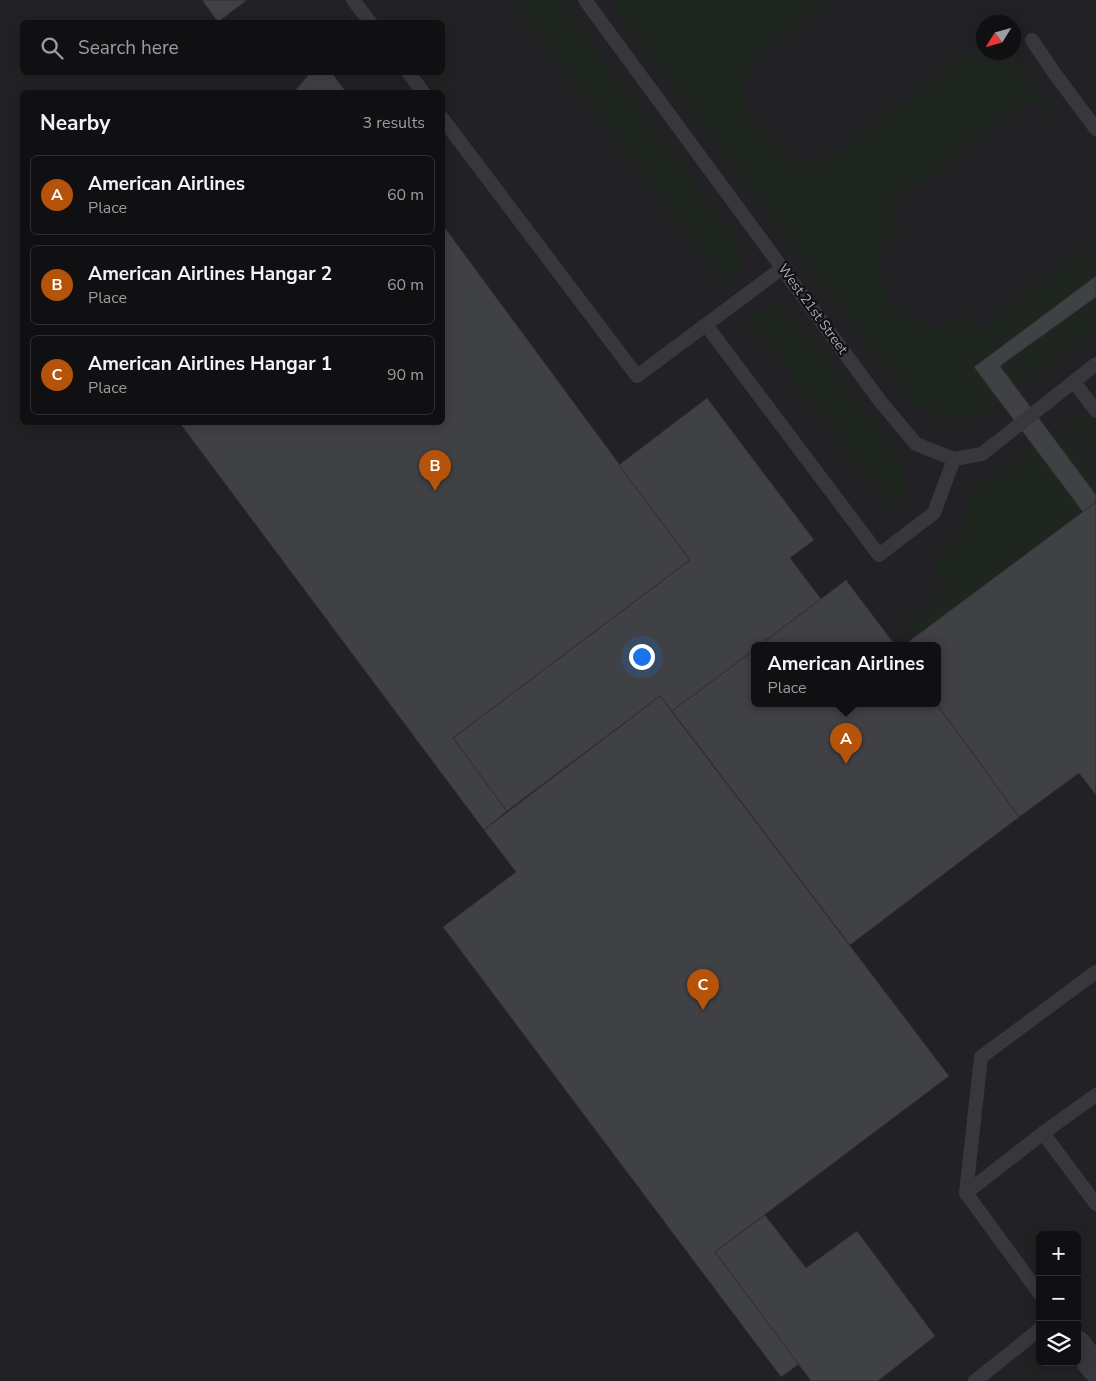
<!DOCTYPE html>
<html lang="en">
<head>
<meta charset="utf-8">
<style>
  :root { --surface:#101012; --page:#19191b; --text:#f1f3f6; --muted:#9c9d9f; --line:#303032; --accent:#b45309 }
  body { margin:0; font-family:"Nunito Sans",sans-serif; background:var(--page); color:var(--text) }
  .controls { position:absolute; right:15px; bottom:15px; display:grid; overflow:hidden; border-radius:8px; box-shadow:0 2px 12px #0003 }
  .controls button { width:45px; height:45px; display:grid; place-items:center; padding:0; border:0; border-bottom:1px solid var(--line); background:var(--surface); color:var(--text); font:25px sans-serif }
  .compass { position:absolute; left:976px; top:15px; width:45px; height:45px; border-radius:50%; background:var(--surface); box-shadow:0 2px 12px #0003; rotate:233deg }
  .you { position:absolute; left:641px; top:656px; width:18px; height:18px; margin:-12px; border:4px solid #fff; border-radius:50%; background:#1a73e8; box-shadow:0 0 0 8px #1a73e833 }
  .badge { display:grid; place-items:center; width:32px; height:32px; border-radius:50%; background:var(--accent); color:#fff; font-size:16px; font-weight:700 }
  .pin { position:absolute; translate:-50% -41px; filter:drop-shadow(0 1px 2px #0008) }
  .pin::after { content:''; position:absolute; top:26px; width:18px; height:15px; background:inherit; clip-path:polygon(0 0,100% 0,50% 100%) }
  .popup { position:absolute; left:751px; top:642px; width:190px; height:65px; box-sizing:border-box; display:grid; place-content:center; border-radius:8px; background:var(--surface); filter:drop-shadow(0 1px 4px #0005); font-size:16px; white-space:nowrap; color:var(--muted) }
  .popup b { font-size:19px; color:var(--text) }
  .popup::after { content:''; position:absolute; left:50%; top:100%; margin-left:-10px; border:10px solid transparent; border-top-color:var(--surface) }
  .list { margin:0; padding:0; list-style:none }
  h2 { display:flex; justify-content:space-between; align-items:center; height:65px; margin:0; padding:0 20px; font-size:21px }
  h2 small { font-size:16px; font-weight:400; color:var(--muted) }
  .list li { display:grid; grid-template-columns:32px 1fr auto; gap:15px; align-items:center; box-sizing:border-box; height:80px; margin:0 10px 10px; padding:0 10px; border:1px solid var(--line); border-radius:8px }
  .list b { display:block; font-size:19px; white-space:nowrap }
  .list p { margin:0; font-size:16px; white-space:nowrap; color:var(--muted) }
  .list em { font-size:16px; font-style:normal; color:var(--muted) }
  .icon { flex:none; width:28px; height:28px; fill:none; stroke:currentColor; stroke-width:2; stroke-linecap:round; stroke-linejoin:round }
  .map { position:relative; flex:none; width:1096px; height:1381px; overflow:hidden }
  .search { position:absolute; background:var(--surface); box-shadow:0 2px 12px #0003; left:20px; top:20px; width:425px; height:55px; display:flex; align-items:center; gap:12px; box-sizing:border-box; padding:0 18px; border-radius:8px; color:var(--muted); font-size:19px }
  .panel { position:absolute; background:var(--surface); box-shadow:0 2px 12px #0003; left:20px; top:90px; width:425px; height:335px; border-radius:8px }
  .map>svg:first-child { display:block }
</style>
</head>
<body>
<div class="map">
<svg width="1096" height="1381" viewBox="0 0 1096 1381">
  <rect width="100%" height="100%" fill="#161618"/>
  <path fill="#222225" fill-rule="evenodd" d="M 0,0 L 1096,0 L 1096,1381 L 0,1381 ZM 22,22 L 442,22 L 442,72 L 22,72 ZM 984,22 L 1014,22 L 1014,52 L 984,52 ZM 22,92 L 442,92 L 442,422 L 22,422 ZM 755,645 L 937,645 L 937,703 L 755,703 ZM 1040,1235 L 1077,1235 L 1077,1362 L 1040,1362 Z"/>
  <g fill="#1e261f">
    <path d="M 512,0 L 559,0 L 737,240 C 742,261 745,272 727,286 Z"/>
    <path d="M 609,0 L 831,0 L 765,50 L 750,64 L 744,87 L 748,111 L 762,132 L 778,150 L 796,161 L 816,162 L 837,152 L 983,43 L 984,52 L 1014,52 L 1014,43 L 1018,50 L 1011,57 L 1035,89 L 1052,108 L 1044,113 L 1030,99 L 886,208 L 897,225 C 889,238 878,251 879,267 C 881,299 909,330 942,326 C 949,325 957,320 963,316 L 977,331 L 1096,242 L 1096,328 L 990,409 C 959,425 946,423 915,407 L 705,130 Z"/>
    <path d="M 768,308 L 780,308 L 796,318 L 901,458 C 909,482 913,491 891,508 L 746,316 L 754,311 Z"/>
    <path d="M 1084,410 L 1096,426 L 1096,461 L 1068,423 Z"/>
    <path d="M 1059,428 L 1096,478 L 1096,502 L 917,635 L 909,622 L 951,589 L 934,565 L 949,551 L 960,533 L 974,492 Z"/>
  </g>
  <g fill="#404145" stroke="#303034">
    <path d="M 202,0 L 247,0 L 218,22 Z"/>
    <path d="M 311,72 L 331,72 L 346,92 L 294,92 Z"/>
    <path d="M 442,224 L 690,560 L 453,738 L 507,811 L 484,830 L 179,422 L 442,422 Z"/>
    <path d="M 1096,276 L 1096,297 L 1000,366 L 1096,495 L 1096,502 L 1083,512 L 974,367 Z"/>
    <path d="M 707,398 L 814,540 L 790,558 L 821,599 L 760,645 L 755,645 L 755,649 L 672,711 L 660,696 L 507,811 L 453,738 L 690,560 L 619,465 Z"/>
    <path d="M 1096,502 L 1096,795 L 1079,773 L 1019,817 L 936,703 L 937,645 L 904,645 Z"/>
    <path d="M 846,580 L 895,645 L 760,645 L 821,599 Z"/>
    <path d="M 755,649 L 755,703 L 936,703 L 1019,817 L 850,945 L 672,711 Z"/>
    <path d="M 660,696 L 949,1076 L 715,1252 L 799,1364 L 781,1377 L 443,927 L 516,872 L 484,830 Z"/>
    <path d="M 765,1215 L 806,1268 L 857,1231 L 935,1336 L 878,1381 L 811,1381 L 715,1252 Z"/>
  </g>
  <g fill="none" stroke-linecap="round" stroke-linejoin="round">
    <g stroke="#37383d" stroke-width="14">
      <path d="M 353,0 L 370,22"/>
      <path d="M 585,0 L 880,401 L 916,444 L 954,459 L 982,454 L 1096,364"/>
      <path d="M 1032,40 L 1055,74 L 1096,129"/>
      <path d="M 408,72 L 423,92"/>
      <path d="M 442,118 L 637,376 L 782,268"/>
      <path d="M 706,325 L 879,555 L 934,513 L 954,459"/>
      <path d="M 1074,382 L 1096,411"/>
      <path d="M 1096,1095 L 1043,1133 L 1096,1204"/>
      <path d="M 966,1193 L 981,1057 L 1096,972"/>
      <path d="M 966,1193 L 1040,1294"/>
      <path d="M 966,1193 L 1043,1133"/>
      <path d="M 975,1381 L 1040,1329"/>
    </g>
    <path stroke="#37383d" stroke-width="28" d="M 1077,1344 L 1096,1369"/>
  </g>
  <g text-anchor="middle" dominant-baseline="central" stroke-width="4.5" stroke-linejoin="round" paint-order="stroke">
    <g font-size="14" fill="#a8adb8" stroke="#111113">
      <text transform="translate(813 309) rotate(54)">West 21st Street</text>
    </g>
  </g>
</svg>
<div class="controls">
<button>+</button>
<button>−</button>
<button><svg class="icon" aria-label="layers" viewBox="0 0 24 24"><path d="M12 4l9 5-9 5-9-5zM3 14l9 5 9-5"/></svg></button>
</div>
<svg class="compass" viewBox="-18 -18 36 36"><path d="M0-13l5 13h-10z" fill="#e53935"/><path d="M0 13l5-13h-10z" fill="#9c9d9f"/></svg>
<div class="you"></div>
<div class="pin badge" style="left:846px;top:764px">A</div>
<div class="popup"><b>American Airlines</b>Place</div>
<div class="pin badge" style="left:435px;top:491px">B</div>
<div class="pin badge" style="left:703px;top:1010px">C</div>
<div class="search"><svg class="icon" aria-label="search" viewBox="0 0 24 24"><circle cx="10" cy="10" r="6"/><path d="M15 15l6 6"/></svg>Search here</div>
<section class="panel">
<h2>Nearby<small>3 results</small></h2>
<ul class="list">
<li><span class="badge">A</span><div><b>American Airlines</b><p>Place</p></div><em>60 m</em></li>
<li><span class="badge">B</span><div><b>American Airlines Hangar 2</b><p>Place</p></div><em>60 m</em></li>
<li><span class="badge">C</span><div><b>American Airlines Hangar 1</b><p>Place</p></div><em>90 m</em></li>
</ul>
</section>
</div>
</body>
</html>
